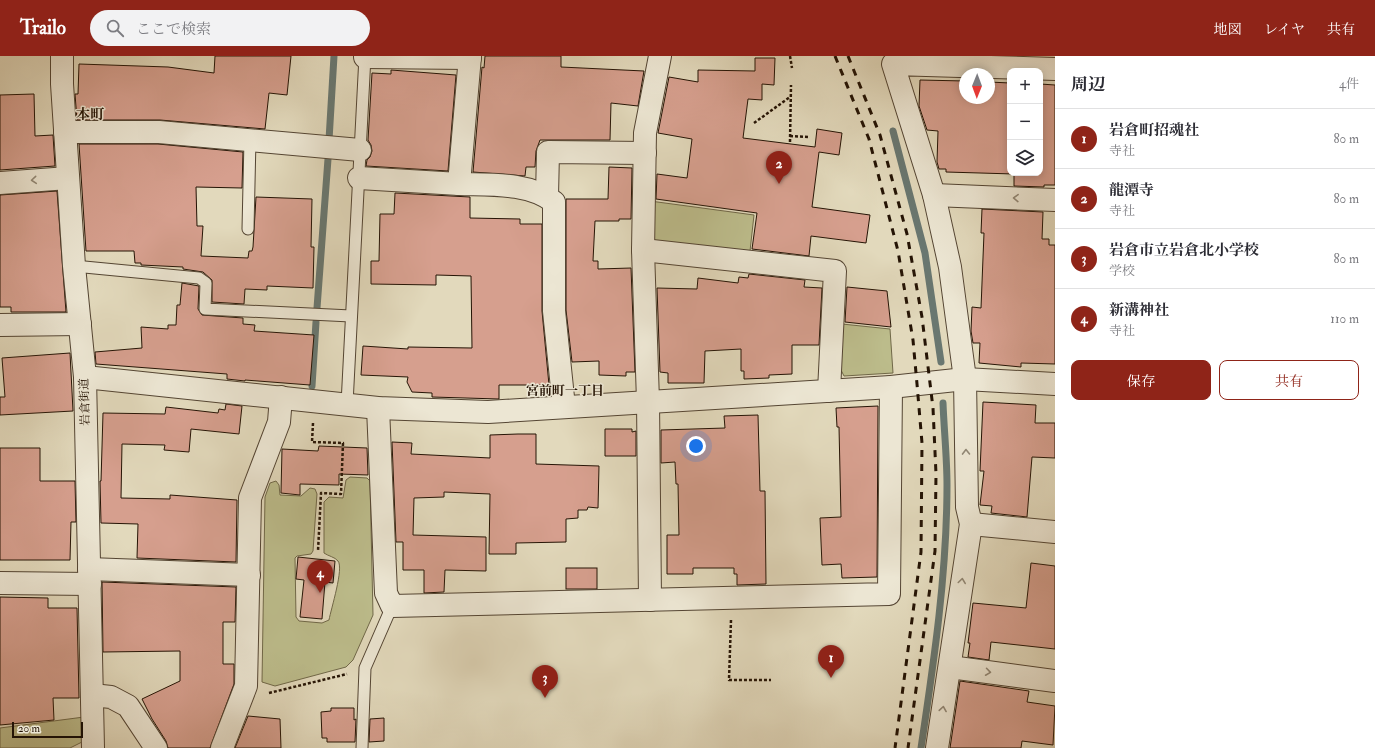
<!DOCTYPE html>
<html lang="ja">
<head>
<meta charset="utf-8">
<style>
  :root { --surface:#fff; --page:#f2f2f3; --text:#2b2b33; --muted:#7c7c81; --line:#e1e1e2; --accent:#8f2418 }
  body { margin:0; font-family:"IM FELL Double Pica","Noto Serif JP",serif; background:var(--page); color:var(--text) }
  .controls { position:absolute; right:12px; top:12px; display:grid; overflow:hidden; border-radius:8px; box-shadow:0 2px 10px #0003 }
  .controls button { width:36px; height:36px; display:grid; place-items:center; padding:0; border:0; border-bottom:1px solid var(--line); background:var(--surface); color:var(--text); font:20px sans-serif }
  .compass { position:absolute; left:959px; top:12px; width:36px; height:36px; border-radius:50%; background:var(--surface); box-shadow:0 2px 10px #0003; rotate:181deg }
  .scale { position:absolute; left:12px; bottom:10px; width:71px; box-sizing:border-box; padding-left:4px; border:2px solid #251405; border-top:0; font-size:11px; line-height:14px; white-space:nowrap; color:#251405; -webkit-text-stroke:3px #ece6d3; paint-order:stroke }
  .you { position:absolute; left:696px; top:390px; width:14px; height:14px; margin:-10px; border:3px solid #fff; border-radius:50%; background:#1a73e8; box-shadow:0 0 0 6px #1a73e833 }
  .badge { display:grid; place-items:center; width:26px; height:26px; border-radius:50%; background:var(--accent); color:#fff; font-size:13px; font-weight:700 }
  .pin { position:absolute; translate:-50% -33px; filter:drop-shadow(0 1px 2px #0008) }
  .pin::after { content:''; position:absolute; top:21px; width:14px; height:12px; background:inherit; clip-path:polygon(0 0,100% 0,50% 100%) }
  .list { margin:0; padding:0; list-style:none }
  h2 { display:flex; justify-content:space-between; align-items:center; height:52px; margin:0; padding:0 16px; font-size:17px }
  h2 small { font-size:13px; font-weight:400; color:var(--muted) }
  .list li { display:grid; grid-template-columns:26px 1fr auto; gap:12px; align-items:center; box-sizing:border-box; height:60px; padding:0 16px; border-top:1px solid var(--line) }
  .list b { display:block; font-size:15px; white-space:nowrap }
  .list p { margin:0; font-size:13px; white-space:nowrap; color:var(--muted) }
  .list em { font-size:13px; font-style:normal; color:var(--muted) }
  .actions { display:flex; gap:8px; padding:12px 16px }
  .actions a { flex:1; padding:9px 0; border:1px solid var(--accent); border-radius:8px; text-align:center; font-size:14px; color:var(--accent) }
  .actions .main { background:var(--accent); color:#fff }
  .icon { flex:none; width:22px; height:22px; fill:none; stroke:currentColor; stroke-width:2; stroke-linecap:round; stroke-linejoin:round }
  .map { position:relative; flex:none; width:1055px; height:692px; overflow:hidden }
  header { display:flex; align-items:center; gap:24px; box-sizing:border-box; height:56px; padding:0 20px; background:var(--accent); color:#fff }
  header strong { font-size:19px }
  nav { display:flex; gap:22px; margin-inline-start:auto; font-size:14px }
  .search { width:280px; height:36px; background:var(--page); display:flex; align-items:center; gap:10px; box-sizing:border-box; padding:0 14px; border-radius:22px; color:var(--muted); font-size:15px }
  main { display:flex }
  aside { flex:1; background:var(--surface) }
  .map>svg:first-child { display:block }
</style>
</head>
<body>
<header>
<strong>Trailo</strong>
<div class="search"><svg class="icon" aria-label="search" viewBox="0 0 24 24"><circle cx="10" cy="10" r="6"/><path d="M15 15l6 6"/></svg>ここで検索</div>
<nav><a>地図</a><a>レイヤ</a><a>共有</a></nav>
</header>
<main>
<div class="map">
<svg width="1055" height="692" viewBox="0 0 1055 692">
  <rect width="100%" height="100%" fill="#e2d9bc"/>
  <filter id="stains"><feTurbulence type="fractalNoise" baseFrequency=".005" numOctaves="4"/><feColorMatrix values="0 0 0 0 .2 0 0 0 0 .09 0 0 0 0 .02 0 0 0 .5 -.17"/></filter>
  <radialGradient id="worn" r=".72"><stop offset=".6" stop-color="#630" stop-opacity="0"/><stop offset="1" stop-color="#630" stop-opacity=".3"/></radialGradient>
  <g fill="#bcbc8b" stroke="#706848">
    <path d="M 650,145 L 754,159 L 750,195 L 655,185 L 650,181 Z"/>
    <path d="M 842,268 L 890,273 L 893,317 L 844,320 L 839,310 Z"/>
    <path d="M 350,421 L 367,422 L 370,425 L 373,559 L 353,604 L 346,611 L 275,630 L 262,626 L 265,441 L 270,427 L 276,425 L 279,429 L 280,439 L 301,440 L 310,432 L 315,433 L 317,438 L 313,495 L 311,498 L 297,500 L 295,502 L 296,561 L 299,565 L 322,567 L 329,564 C 331,553 344,512 338,505 C 335,501 328,500 324,497 L 324,446 L 329,441 L 343,442 L 346,424 Z"/>
    <path d="M 84,661 L 84,685 L 70,692 L 0,692 L 0,672 Z"/>
  </g>
  <g fill="none" stroke-linecap="round" stroke-linejoin="round">
    <g stroke="#697770" stroke-width="7">
      <path d="M 893,75 L 925,197 L 941,306"/>
      <path d="M 329,84 L 334,0"/>
      <path d="M 317,252 L 328,103"/>
      <path d="M 312,330 L 316,266"/>
      <path d="M 921,692 C 934,605 947,517 947,429 C 947,402 944,374 943,347"/>
    </g>
  </g>
  <g fill="#d69f8e" stroke="#251405">
    <path d="M 215,0 L 291,0 L 287,39 L 269,37 L 265,73 L 160,64 L 77,64 L 75,38 L 78,38 L 79,8 L 168,11 L 214,17 Z"/>
    <path d="M 485,0 L 561,0 L 561,11 L 644,15 L 638,50 L 611,47 L 610,84 L 540,84 L 536,95 L 535,111 L 526,111 L 525,120 L 473,116 L 482,11 L 484,12 Z"/>
    <path d="M 755,2 L 775,2 L 774,29 L 762,28 L 762,44 L 748,43 L 743,82 L 815,91 L 817,73 L 842,77 L 839,99 L 819,96 L 812,151 L 870,159 L 866,187 L 811,180 L 809,200 L 752,193 L 757,157 L 656,143 L 657,118 L 687,122 L 692,83 L 658,77 L 669,21 L 698,26 L 698,14 L 755,15 Z"/>
    <path d="M 391,14 L 456,19 L 448,115 L 366,110 L 367,104 L 370,101 L 372,95 L 371,89 L 368,84 L 372,17 L 391,18 Z"/>
    <path d="M 920,24 L 965,25 L 965,42 L 989,42 L 989,26 L 1010,27 L 1010,117 L 1040,117 L 1040,28 L 1055,29 L 1055,129 L 1044,129 L 1044,131 L 1014,130 L 1014,118 L 946,116 L 946,113 L 939,113 L 937,106 L 938,75 L 927,74 L 919,50 Z"/>
    <path d="M 34,38 L 35,80 L 53,79 L 55,110 L 0,114 L 0,39 Z"/>
    <path d="M 79,88 L 158,88 L 243,96 L 242,132 L 196,131 L 197,170 L 203,170 L 201,200 L 248,202 L 249,195 L 252,195 L 253,191 L 256,141 L 312,143 L 311,191 L 314,191 L 313,232 L 267,230 L 267,234 L 245,233 L 244,248 L 212,246 L 212,224 L 203,216 L 183,213 L 183,211 L 141,209 L 141,207 L 135,207 L 134,195 L 86,195 Z"/>
    <path d="M 609,111 L 632,112 L 631,163 L 619,163 L 619,165 L 595,165 L 593,205 L 598,205 L 598,213 L 631,212 L 635,316 L 626,316 L 626,320 L 599,319 L 599,305 L 572,306 L 566,254 L 566,143 L 608,143 Z"/>
    <path d="M 57,135 L 66,256 L 11,256 L 11,251 L 0,251 L 0,139 Z"/>
    <path d="M 395,137 L 470,141 L 470,162 L 520,163 L 520,168 L 542,168 L 542,255 L 549,329 L 499,329 L 499,343 L 432,341 L 432,337 L 412,336 L 407,326 L 408,321 L 361,319 L 363,290 L 408,293 L 408,291 L 472,292 L 471,220 L 436,219 L 436,229 L 371,228 L 371,205 L 379,205 L 380,158 L 394,158 Z"/>
    <path d="M 982,153 L 1043,156 L 1042,183 L 1049,183 L 1049,189 L 1055,189 L 1055,308 L 1021,307 L 1021,311 L 979,307 L 980,287 L 973,287 L 971,275 L 972,251 L 981,252 L 984,177 L 981,177 Z"/>
    <path d="M 749,218 L 805,224 L 804,231 L 822,232 L 819,289 L 792,289 L 792,318 L 769,319 L 769,322 L 744,323 L 744,315 L 741,315 L 741,293 L 705,295 L 704,327 L 668,327 L 668,317 L 660,316 L 657,232 L 697,233 L 698,222 L 738,227 L 739,221 L 748,222 Z"/>
    <path d="M 182,227 L 199,230 L 198,253 L 202,259 L 243,262 L 243,268 L 255,269 L 254,275 L 314,279 L 310,329 L 245,324 L 245,325 L 227,323 L 227,318 L 96,308 L 95,296 L 142,292 L 141,271 L 168,273 L 168,269 L 176,269 L 177,249 L 180,249 Z"/>
    <path d="M 847,231 L 887,235 L 891,271 L 845,266 Z"/>
    <path d="M 70,297 L 73,355 L 0,359 L 0,341 L 5,341 L 2,302 Z"/>
    <path d="M 983,346 L 1036,349 L 1035,367 L 1055,367 L 1055,402 L 1032,401 L 1027,461 L 991,457 L 992,450 L 980,449 L 984,415 L 980,415 Z"/>
    <path d="M 226,348 L 242,350 L 239,378 L 191,373 L 189,396 L 164,394 L 165,389 L 122,388 L 121,442 L 170,443 L 170,439 L 237,444 L 236,506 L 137,502 L 138,468 L 101,467 L 100,425 L 101,425 L 103,357 L 165,358 L 166,351 L 218,357 L 219,353 L 225,354 Z"/>
    <path d="M 878,350 L 877,521 L 842,522 L 841,508 L 822,509 L 820,462 L 841,461 L 839,371 L 837,371 L 836,352 Z"/>
    <path d="M 758,359 L 760,435 L 765,435 L 766,528 L 737,529 L 737,518 L 734,518 L 734,512 L 693,512 L 693,518 L 667,518 L 667,479 L 679,479 L 678,428 L 676,428 L 675,406 L 661,407 L 661,374 L 725,372 L 724,360 Z"/>
    <path d="M 605,373 L 632,373 L 632,376 L 636,375 L 636,400 L 605,400 Z"/>
    <path d="M 518,378 L 536,378 L 536,408 L 599,410 L 598,452 L 588,451 L 587,454 L 578,454 L 578,462 L 566,463 L 566,486 L 516,487 L 516,498 L 489,498 L 490,438 L 444,436 L 444,441 L 414,442 L 413,479 L 486,481 L 486,515 L 445,514 L 444,536 L 424,537 L 424,514 L 403,514 L 403,486 L 396,486 L 392,386 L 412,387 L 411,398 L 490,402 L 490,379 Z"/>
    <path d="M 319,390 L 367,392 L 368,419 L 339,418 L 339,429 L 300,428 L 300,439 L 281,437 L 282,393 L 318,395 Z"/>
    <path d="M 0,392 L 40,392 L 40,425 L 75,425 L 76,466 L 71,466 L 70,504 L 0,504 Z"/>
    <path d="M 298,501 L 335,505 L 333,527 L 325,526 L 322,563 L 300,561 L 304,524 L 296,523 Z"/>
    <path d="M 1031,507 L 1055,510 L 1055,593 L 991,586 L 989,604 L 968,601 L 970,587 L 968,587 L 973,547 L 1026,552 Z"/>
    <rect x="566" y="512" width="31" height="21"/>
    <path d="M 102,526 L 236,531 L 235,566 L 223,566 L 223,608 L 234,608 L 234,628 L 210,692 L 168,692 L 166,685 L 152,663 L 142,643 L 180,625 L 180,595 L 103,596 Z"/>
    <path d="M 0,541 L 48,542 L 48,552 L 77,552 L 79,642 L 53,642 L 54,664 L 0,669 Z"/>
    <path d="M 960,625 L 1029,635 L 1027,646 L 1055,650 L 1053,689 L 1022,685 L 1021,692 L 950,692 Z"/>
    <path d="M 331,652 L 354,652 L 354,664 L 356,663 L 355,686 L 327,686 L 327,682 L 322,682 L 321,656 L 331,655 Z"/>
    <path d="M 248,660 L 280,663 L 281,692 L 235,692 Z"/>
    <path d="M 384,662 L 384,685 L 369,686 L 370,663 Z"/>
  </g>
  <g fill="none" stroke-linecap="round" stroke-linejoin="round">
    <defs>
      <g id="service">
        <path d="M 248,173 L 250,83"/>
        <path d="M 74,210 L 199,222 L 206,227 L 205,253 L 351,260"/>
        <path d="M 347,348 L 365,0"/>
        <path d="M 362,692 L 365,612 L 392,550"/>
      </g>
      <g id="minor">
        <path d="M 62,0 L 62,28 L 74,210 L 85,321 L 93,692"/>
        <path d="M 365,1 L 470,2"/>
        <path d="M 65,76 L 159,76 L 360,94"/>
        <path d="M 359,122 L 459,128 L 470,0"/>
        <path d="M 0,127 L 68,122"/>
        <path d="M 459,128 C 489,129 529,126 554,146 L 554,255 L 564,351"/>
        <path d="M 934,139 L 1055,144"/>
        <path d="M 547,140 L 548,96 L 645,97"/>
        <path d="M 643,194 L 835,215 L 829,335"/>
        <path d="M 0,269 L 80,268"/>
        <path d="M 85,321 L 378,352 L 488,356 L 891,331 L 965,323 L 1055,328"/>
        <path d="M 378,352 L 386,537 L 392,550 L 889,538 L 891,331"/>
        <path d="M 971,468 L 1055,476"/>
        <path d="M 89,513 L 249,519"/>
        <path d="M 0,527 L 90,528"/>
        <path d="M 650,544 L 648,345 L 643,194 L 645,77 L 660,0"/>
        <path d="M 950,611 L 1055,625"/>
        <path d="M 92,639 L 111,641 L 128,650 L 156,692"/>
        <path d="M 222,692 L 246,630 L 250,442 L 279,366 L 281,341"/>
        <path d="M 937,692 L 971,468 L 967,451 L 965,323 L 950,211 L 934,139 L 893,8 L 1055,13"/>
      </g>
    </defs>
    <use href="#service" stroke="#544533" stroke-width="13"/>
    <use href="#minor" stroke="#544533" stroke-width="24"/>
    <g stroke="#251405" stroke-width="2.5" stroke-dasharray="3 2" stroke-linecap="butt">
      <path d="M 790,0 L 792,12"/>
      <path d="M 754,67 L 790,41"/>
      <path d="M 790,80 L 810,81"/>
      <path d="M 790,86 L 791,29"/>
      <path d="M 313,367 L 312,386 L 343,387 L 341,438 L 321,437 L 318,495"/>
      <path d="M 731,564 L 729,624 L 771,624"/>
      <path d="M 269,637 L 347,618"/>
    </g>
    <use href="#service" stroke="#ece6d3" stroke-width="11"/>
    <use href="#minor" stroke="#ece6d3" stroke-width="22"/>
    <g stroke="#251405" stroke-width="3" stroke-dasharray="7 7" stroke-linecap="butt">
      <path d="M 835,0 L 869,83 L 898,195 L 913,284 L 917,328 L 922,387 L 921,496 L 895,692"/>
      <path d="M 848,0 L 880,79 L 907,178 L 922,261 L 933,352 L 936,418 L 935,495 L 908,692"/>
    </g>
  </g>
  <defs><path id="oneway-chevron" d="M-2-3.5L2.5 0L-2 3.5" fill="none" stroke-width="1.6" stroke-linecap="round" stroke-linejoin="round"/></defs>
  <g stroke="#928876">
    <use href="#oneway-chevron" transform="translate(34 124) rotate(175)"/>
    <use href="#oneway-chevron" transform="translate(1016 142) rotate(-178)"/>
    <use href="#oneway-chevron" transform="translate(966 396) rotate(-91)"/>
    <use href="#oneway-chevron" transform="translate(962 525) rotate(-82)"/>
    <use href="#oneway-chevron" transform="translate(988 616) rotate(8)"/>
    <use href="#oneway-chevron" transform="translate(943 653) rotate(-81)"/>
  </g>
  <g text-anchor="middle" dominant-baseline="central" stroke-width="3" stroke-linejoin="round" paint-order="stroke">
    <g font-size="12" fill="#251405" stroke="#ece6d3">
      <text transform="translate(85 346) rotate(-92)">岩倉街道</text>
    </g>
    <g font-size="13" font-weight="bold" fill="#251405" stroke="#ece6d3">
      <text x="565" y="335">宮前町一丁目</text>
    </g>
    <g font-size="14" font-weight="bold" fill="#251405" stroke="#ece6d3">
      <text x="90" y="58">本町</text>
    </g>
  </g>
  <rect width="100%" height="100%" filter="url(#stains)"/>
  <rect width="100%" height="100%" fill="url(#worn)"/>
</svg>
<div class="controls">
<button>+</button>
<button>−</button>
<button><svg class="icon" aria-label="layers" viewBox="0 0 24 24"><path d="M12 4l9 5-9 5-9-5zM3 14l9 5 9-5"/></svg></button>
</div>
<svg class="compass" viewBox="-18 -18 36 36"><path d="M0-13l5 13h-10z" fill="#e53935"/><path d="M0 13l5-13h-10z" fill="#7c7c81"/></svg>
<div class="scale">20 m</div>
<div class="you"></div>
<div class="pin badge" style="left:831px;top:622px">1</div>
<div class="pin badge" style="left:779px;top:128px">2</div>
<div class="pin badge" style="left:545px;top:642px">3</div>
<div class="pin badge" style="left:320px;top:537px">4</div>
</div>
<aside>
<h2>周辺<small>4件</small></h2>
<ul class="list">
<li><span class="badge">1</span><div><b>岩倉町招魂社</b><p>寺社</p></div><em>80 m</em></li>
<li><span class="badge">2</span><div><b>龍潭寺</b><p>寺社</p></div><em>80 m</em></li>
<li><span class="badge">3</span><div><b>岩倉市立岩倉北小学校</b><p>学校</p></div><em>80 m</em></li>
<li><span class="badge">4</span><div><b>新溝神社</b><p>寺社</p></div><em>110 m</em></li>
</ul>
<div class="actions"><a class="main">保存</a><a>共有</a></div>
</aside>
</main>
</body>
</html>
